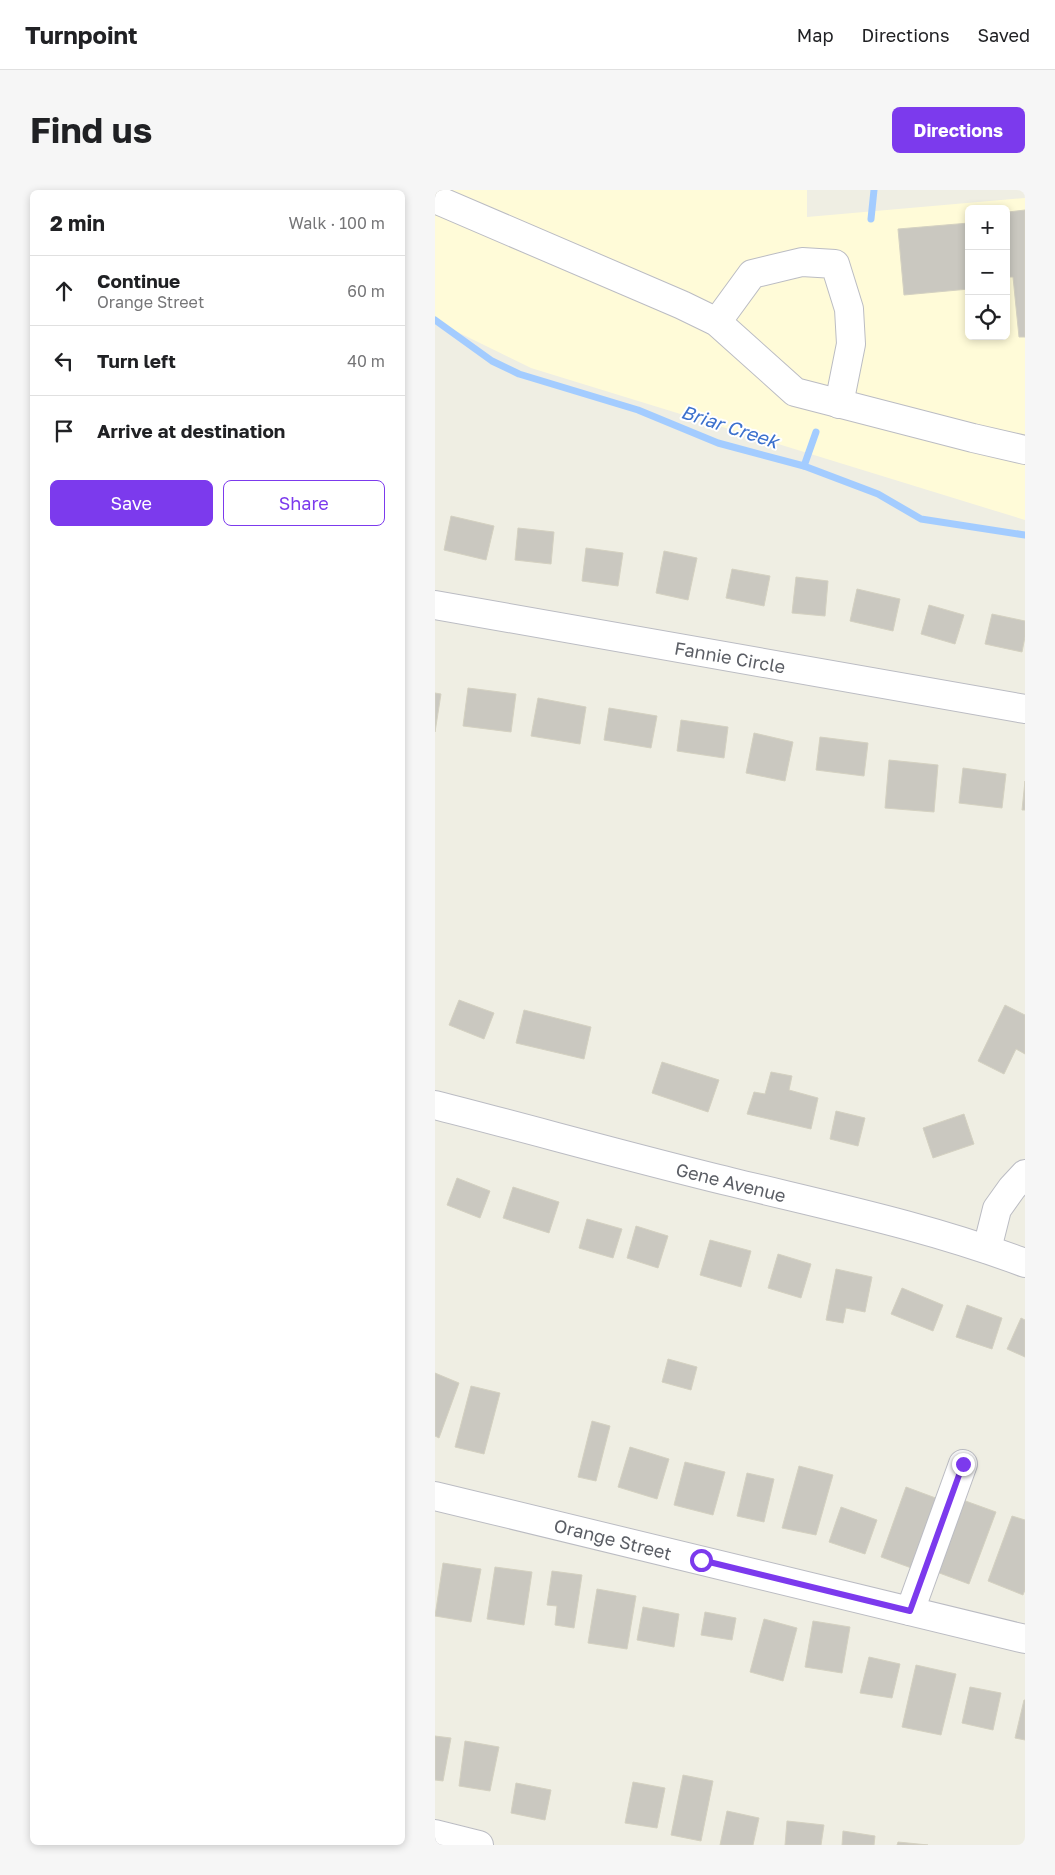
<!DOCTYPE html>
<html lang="en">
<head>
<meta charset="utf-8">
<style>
  :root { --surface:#fff; --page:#f6f6f6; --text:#202124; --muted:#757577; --line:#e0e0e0; --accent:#7c3aed }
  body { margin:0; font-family:"Golos Text",sans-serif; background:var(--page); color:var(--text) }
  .controls { position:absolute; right:15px; top:15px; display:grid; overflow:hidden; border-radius:8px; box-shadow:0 2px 8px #0003 }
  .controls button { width:45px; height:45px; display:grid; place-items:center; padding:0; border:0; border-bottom:1px solid var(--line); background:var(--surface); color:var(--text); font:25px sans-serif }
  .stop { position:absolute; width:15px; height:15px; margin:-11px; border:4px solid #7c3aed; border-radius:50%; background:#fff }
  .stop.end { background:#7c3aed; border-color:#fff; box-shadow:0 1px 5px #0008 }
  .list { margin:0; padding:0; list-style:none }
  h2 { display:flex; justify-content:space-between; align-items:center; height:65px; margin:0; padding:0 20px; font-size:21px }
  h2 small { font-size:16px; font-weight:400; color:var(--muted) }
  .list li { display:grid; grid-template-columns:32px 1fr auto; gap:15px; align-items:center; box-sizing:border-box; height:70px; padding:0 20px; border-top:1px solid var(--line) }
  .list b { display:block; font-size:19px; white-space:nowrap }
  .list p { margin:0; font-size:16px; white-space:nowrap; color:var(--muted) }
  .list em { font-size:16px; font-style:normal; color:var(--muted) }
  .actions { display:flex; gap:10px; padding:15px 20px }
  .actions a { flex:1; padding:11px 0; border:1px solid var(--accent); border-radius:8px; text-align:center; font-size:18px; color:var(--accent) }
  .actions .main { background:var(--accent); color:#fff }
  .icon { flex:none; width:28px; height:28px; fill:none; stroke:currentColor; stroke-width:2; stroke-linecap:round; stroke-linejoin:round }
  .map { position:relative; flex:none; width:590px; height:1655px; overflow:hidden; border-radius:8px }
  header { display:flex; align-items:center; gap:30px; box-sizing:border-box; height:70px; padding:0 25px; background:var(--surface); border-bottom:1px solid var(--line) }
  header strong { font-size:24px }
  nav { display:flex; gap:28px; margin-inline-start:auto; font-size:18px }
  .intro { display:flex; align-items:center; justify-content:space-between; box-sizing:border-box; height:120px; padding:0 30px }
  h1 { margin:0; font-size:35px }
  .button { padding:12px 22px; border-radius:8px; background:var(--accent); color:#fff; font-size:18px; font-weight:700 }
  main { display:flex; gap:30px; padding:0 30px }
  aside { flex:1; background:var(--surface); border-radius:8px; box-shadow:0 2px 8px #0003 }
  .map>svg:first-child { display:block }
</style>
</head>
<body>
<header>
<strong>Turnpoint</strong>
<nav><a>Map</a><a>Directions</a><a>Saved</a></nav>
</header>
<div class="intro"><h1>Find us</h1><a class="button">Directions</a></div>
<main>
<aside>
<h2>2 min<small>Walk · 100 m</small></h2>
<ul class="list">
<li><svg class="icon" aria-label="ahead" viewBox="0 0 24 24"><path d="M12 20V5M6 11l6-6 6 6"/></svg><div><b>Continue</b><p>Orange Street</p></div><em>60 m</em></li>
<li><svg class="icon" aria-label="left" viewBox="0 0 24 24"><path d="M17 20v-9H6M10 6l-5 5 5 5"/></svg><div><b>Turn left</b></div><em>40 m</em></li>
<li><svg class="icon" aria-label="arrive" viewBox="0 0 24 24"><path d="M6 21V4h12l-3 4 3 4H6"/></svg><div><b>Arrive at destination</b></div></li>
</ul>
<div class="actions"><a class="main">Save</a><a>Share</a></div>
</aside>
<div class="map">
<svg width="590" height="1655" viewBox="0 0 590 1655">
  <rect width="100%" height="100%" fill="#efeee3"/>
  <path fill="#fffbd8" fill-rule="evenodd" d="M 0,0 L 372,0 L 372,27 L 590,8 L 590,330 L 96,178 L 0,131 ZM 534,19 L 571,19 L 571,146 L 534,146 Z"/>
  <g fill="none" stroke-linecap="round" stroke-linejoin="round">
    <g stroke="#a3ccff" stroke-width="7">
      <path d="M 436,29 L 439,0"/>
      <path d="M 0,130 L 57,171 L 84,184 L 203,220 L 283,253 L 369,276 L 443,304 L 486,329 L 590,345"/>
      <path d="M 369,276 L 381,242"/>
    </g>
  </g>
  <g fill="#cac8c0" stroke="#d4d1c1">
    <path d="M 590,20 L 590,147 L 584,147 L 578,87 L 571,87 L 571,37 L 574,37 L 573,22 Z"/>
    <path d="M 534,33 L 534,99 L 469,105 L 463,39 Z"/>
    <path d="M 16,326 L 59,336 L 51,370 L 9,360 Z"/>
    <path d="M 83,338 L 119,342 L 116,374 L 80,370 Z"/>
    <path d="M 151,358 L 188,363 L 183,396 L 147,391 Z"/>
    <path d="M 229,361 L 262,368 L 253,410 L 221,403 Z"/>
    <path d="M 297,379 L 335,386 L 329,416 L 291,408 Z"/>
    <path d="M 361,387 L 393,391 L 390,426 L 357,423 Z"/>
    <path d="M 422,399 L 465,409 L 458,441 L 415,431 Z"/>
    <path d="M 494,415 L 529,425 L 520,454 L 486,444 Z"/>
    <path d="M 557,424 L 590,431 L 590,447 L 587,462 L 550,454 Z"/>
    <path d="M 33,498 L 81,504 L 76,542 L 28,536 Z"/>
    <path d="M 0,503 L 6,504 L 0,542 Z"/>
    <path d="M 103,508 L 151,517 L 145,554 L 96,546 Z"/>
    <path d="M 174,518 L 222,526 L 216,558 L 169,550 Z"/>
    <path d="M 246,530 L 293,537 L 289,568 L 242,561 Z"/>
    <path d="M 319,543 L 358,552 L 350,591 L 311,583 Z"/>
    <path d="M 385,547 L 433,553 L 429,586 L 381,580 Z"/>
    <path d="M 454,570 L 503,575 L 499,622 L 450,618 Z"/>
    <path d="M 528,578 L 571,584 L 567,618 L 524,613 Z"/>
    <path d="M 590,591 L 590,620 L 587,620 Z"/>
    <path d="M 24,810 L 59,823 L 49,849 L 14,835 Z"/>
    <path d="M 570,815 L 590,825 L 590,864 L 581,859 L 569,884 L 543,871 Z"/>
    <path d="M 89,820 L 156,837 L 149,869 L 81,853 Z"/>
    <path d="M 227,872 L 284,890 L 273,922 L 217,903 Z"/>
    <path d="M 336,882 L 357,886 L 354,900 L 383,908 L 376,939 L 312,924 L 319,902 L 330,904 Z"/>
    <path d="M 401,921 L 430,928 L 423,956 L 395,949 Z"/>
    <path d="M 529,924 L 539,954 L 498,968 L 488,938 Z"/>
    <path d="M 22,988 L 55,1001 L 45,1028 L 12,1015 Z"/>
    <path d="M 78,997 L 124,1012 L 114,1043 L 68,1028 Z"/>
    <path d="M 152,1029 L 187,1039 L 178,1068 L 144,1058 Z"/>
    <path d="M 201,1036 L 233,1046 L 223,1078 L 192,1068 Z"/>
    <path d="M 275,1050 L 316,1061 L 306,1097 L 265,1085 Z"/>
    <path d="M 343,1064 L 376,1074 L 366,1108 L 333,1098 Z"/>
    <path d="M 401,1079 L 437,1087 L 430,1122 L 411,1118 L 408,1133 L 391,1130 Z"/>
    <path d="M 467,1098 L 508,1115 L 498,1141 L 456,1124 Z"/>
    <path d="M 532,1115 L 567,1128 L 557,1159 L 521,1147 Z"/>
    <path d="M 586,1128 L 590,1130 L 590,1167 L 572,1159 Z"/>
    <path d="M 233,1169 L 262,1177 L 256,1200 L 227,1192 Z"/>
    <path d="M 0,1183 L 24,1193 L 4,1248 L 0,1246 Z"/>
    <path d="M 36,1196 L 65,1203 L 49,1264 L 20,1257 Z"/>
    <path d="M 157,1231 L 175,1236 L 161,1291 L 143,1287 Z"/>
    <path d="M 195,1257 L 234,1269 L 222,1309 L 183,1297 Z"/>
    <path d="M 250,1272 L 290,1282 L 278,1325 L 239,1315 Z"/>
    <path d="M 364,1276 L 398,1285 L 381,1345 L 347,1338 Z"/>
    <path d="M 312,1283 L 339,1289 L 329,1332 L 302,1326 Z"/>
    <path d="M 471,1297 L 506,1310 L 482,1380 L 446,1367 Z"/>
    <path d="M 525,1309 L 561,1322 L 534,1394 L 499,1381 Z"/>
    <path d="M 406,1317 L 442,1330 L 430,1364 L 394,1352 Z"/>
    <path d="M 577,1326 L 590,1330 L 590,1400 L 588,1405 L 553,1391 Z"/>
    <path d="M 8,1373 L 46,1379 L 36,1432 L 0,1426 Z"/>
    <path d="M 60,1377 L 97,1382 L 89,1435 L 52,1429 Z"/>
    <path d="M 117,1381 L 147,1385 L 139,1438 L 120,1435 L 122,1416 L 112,1415 Z"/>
    <path d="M 162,1399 L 201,1406 L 192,1459 L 153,1453 Z"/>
    <path d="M 208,1417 L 244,1424 L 239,1457 L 202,1450 Z"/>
    <path d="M 270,1422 L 301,1428 L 297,1450 L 266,1445 Z"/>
    <path d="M 329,1429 L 362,1438 L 348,1491 L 315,1482 Z"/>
    <path d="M 378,1431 L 415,1437 L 407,1483 L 370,1477 Z"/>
    <path d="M 434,1467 L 465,1474 L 457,1508 L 425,1503 Z"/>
    <path d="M 481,1475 L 521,1484 L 506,1545 L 467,1537 Z"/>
    <path d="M 535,1497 L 566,1503 L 558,1540 L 527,1533 Z"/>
    <path d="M 589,1510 L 590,1510 L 590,1550 L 580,1548 Z"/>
    <path d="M 0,1546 L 16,1548 L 8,1591 L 0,1590 Z"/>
    <path d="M 30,1551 L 64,1557 L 55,1601 L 24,1596 Z"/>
    <path d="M 248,1585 L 278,1591 L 266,1651 L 236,1645 Z"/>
    <path d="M 198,1592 L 230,1598 L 222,1638 L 190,1633 Z"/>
    <path d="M 81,1593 L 116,1600 L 110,1630 L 76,1623 Z"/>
    <path d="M 292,1621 L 324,1628 L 318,1655 L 285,1655 Z"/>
    <path d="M 352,1631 L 389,1635 L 386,1655 L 350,1655 Z"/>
    <path d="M 408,1641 L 440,1646 L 439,1655 L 407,1655 Z"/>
    <path d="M 463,1652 L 493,1655 L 462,1655 Z"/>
  </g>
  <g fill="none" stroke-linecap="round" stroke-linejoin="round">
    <defs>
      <g id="minor">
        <path d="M 0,9 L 247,115 L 282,132 L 360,202 L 538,248 L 590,260"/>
        <path d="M 282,132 L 317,84 L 367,72 L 400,74 L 414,119 L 416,154 L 404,214"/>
        <path d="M 0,415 L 590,519"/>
        <path d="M 0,915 C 98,940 197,968 296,992 C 394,1016 495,1037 590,1073"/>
        <path d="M 552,1059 L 562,1019 L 577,998 L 590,984"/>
        <path d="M 0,1306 L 590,1449"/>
        <path d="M 475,1421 L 528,1274"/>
        <path d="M 0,1644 L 44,1655"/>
      </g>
    </defs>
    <use href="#minor" stroke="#bbbcc3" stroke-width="30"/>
    <use href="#minor" stroke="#fff" stroke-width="28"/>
  </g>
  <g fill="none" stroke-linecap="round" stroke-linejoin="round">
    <path stroke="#7c3aed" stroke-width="6" d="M 266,1370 L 475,1421 L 528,1274"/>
  </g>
  <g text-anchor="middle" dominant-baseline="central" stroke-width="4" stroke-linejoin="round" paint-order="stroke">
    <g font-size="18" fill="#5b5e65" stroke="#fff">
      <text transform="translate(295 467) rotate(10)">Fannie Circle</text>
      <text transform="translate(296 992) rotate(14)">Gene Avenue</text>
      <text transform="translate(178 1349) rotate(14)">Orange Street</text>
    </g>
    <g font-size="19" font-style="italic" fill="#3b70cd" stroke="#fff">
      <text transform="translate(295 236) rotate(18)">Briar Creek</text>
    </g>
  </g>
</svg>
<div class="controls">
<button>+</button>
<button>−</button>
<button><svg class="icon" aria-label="locate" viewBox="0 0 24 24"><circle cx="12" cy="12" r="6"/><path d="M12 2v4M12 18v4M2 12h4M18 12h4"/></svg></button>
</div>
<div class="stop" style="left:266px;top:1370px"></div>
<div class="stop end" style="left:528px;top:1274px"></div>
</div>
</main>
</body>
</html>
